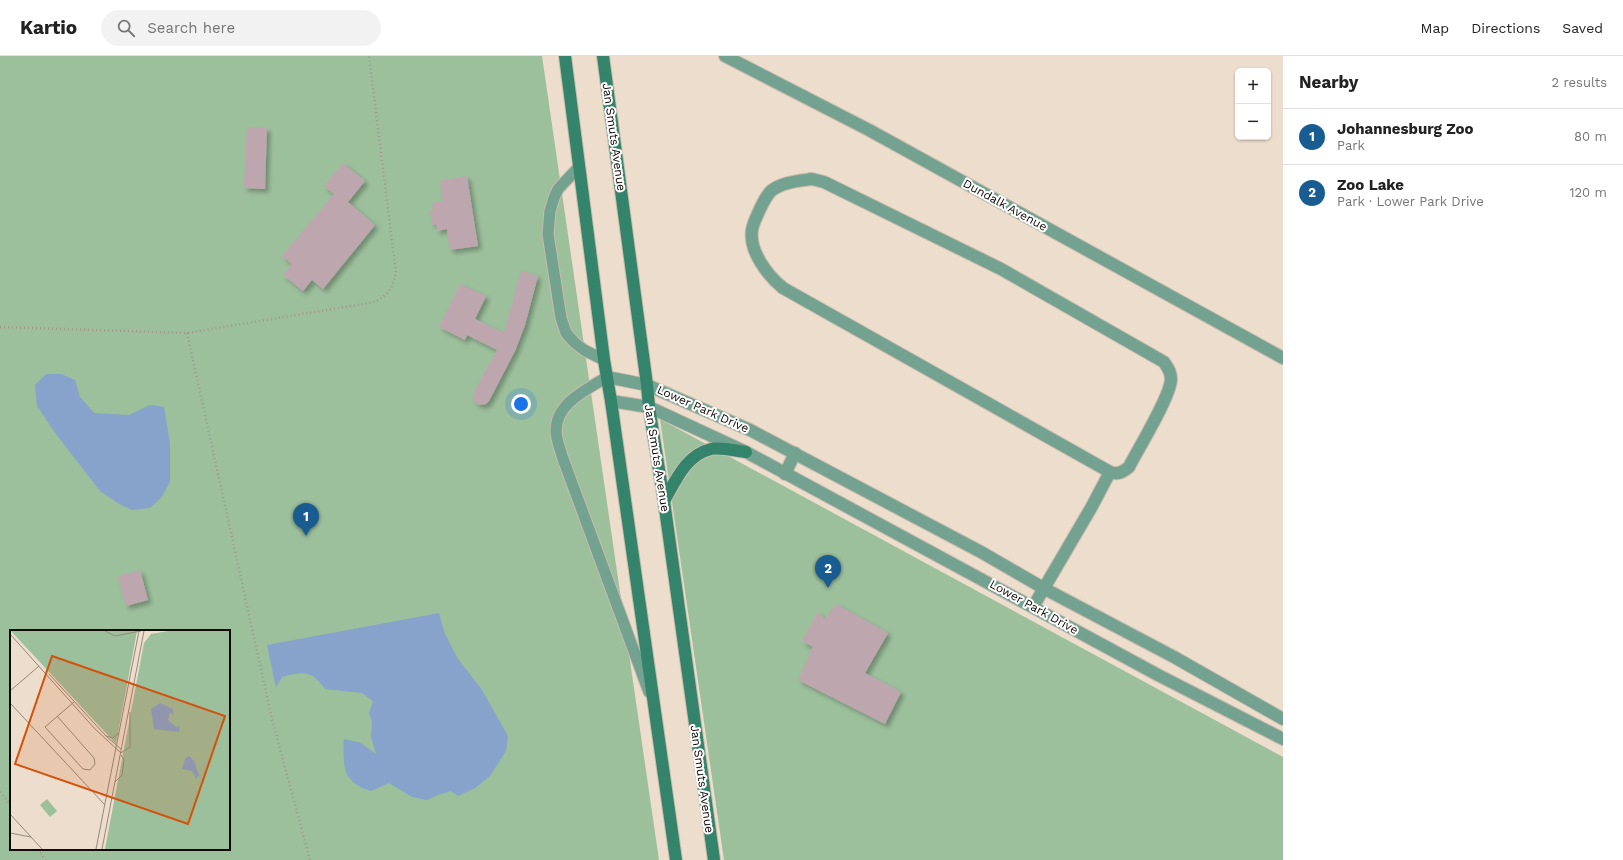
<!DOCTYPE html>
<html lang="en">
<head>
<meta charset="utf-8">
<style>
  :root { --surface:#fff; --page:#f2f2f2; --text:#222; --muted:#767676; --line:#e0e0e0; --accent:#185c91 }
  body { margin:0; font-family:"Work Sans",sans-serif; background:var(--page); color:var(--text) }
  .controls { position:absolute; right:12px; top:12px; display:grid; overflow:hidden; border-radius:6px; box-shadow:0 1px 3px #0004 }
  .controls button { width:36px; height:36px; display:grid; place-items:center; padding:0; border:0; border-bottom:1px solid var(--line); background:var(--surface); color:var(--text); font:20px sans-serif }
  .you { position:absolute; left:521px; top:348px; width:14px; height:14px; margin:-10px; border:3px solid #fff; border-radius:50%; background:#1a73e8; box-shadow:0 0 0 6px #1a73e833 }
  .badge { display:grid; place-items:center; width:26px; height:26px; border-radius:50%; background:var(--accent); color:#fff; font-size:13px; font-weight:700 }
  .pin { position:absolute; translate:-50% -33px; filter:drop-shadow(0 1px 2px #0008) }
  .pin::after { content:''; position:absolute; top:21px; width:14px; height:12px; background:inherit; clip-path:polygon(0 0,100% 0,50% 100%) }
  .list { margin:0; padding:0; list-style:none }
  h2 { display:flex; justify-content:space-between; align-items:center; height:52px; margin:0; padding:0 16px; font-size:17px }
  h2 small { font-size:13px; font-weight:400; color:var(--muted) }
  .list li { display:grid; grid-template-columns:26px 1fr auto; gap:12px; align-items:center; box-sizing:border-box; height:56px; padding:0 16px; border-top:1px solid var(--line) }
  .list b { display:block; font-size:15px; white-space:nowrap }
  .list p { margin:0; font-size:13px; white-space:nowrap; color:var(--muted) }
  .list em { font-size:13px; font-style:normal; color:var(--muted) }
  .icon { flex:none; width:22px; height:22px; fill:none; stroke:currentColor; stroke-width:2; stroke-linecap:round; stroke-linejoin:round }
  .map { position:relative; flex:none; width:1283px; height:804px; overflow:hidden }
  header { display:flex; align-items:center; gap:24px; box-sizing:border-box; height:56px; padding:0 20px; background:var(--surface); border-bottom:1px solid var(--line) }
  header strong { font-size:19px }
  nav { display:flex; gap:22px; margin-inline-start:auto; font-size:14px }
  .search { width:280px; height:36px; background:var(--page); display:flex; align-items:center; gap:10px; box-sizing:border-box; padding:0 14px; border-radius:22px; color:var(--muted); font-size:15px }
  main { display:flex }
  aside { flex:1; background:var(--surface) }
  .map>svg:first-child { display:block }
</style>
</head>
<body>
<header>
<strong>Kartio</strong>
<div class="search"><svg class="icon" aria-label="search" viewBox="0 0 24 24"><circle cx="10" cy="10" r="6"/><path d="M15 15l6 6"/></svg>Search here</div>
<nav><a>Map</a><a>Directions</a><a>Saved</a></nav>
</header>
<main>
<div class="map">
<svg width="1283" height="804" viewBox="0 0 1283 804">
  <defs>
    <filter id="shadow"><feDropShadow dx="3.5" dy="3.5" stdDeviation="2" flood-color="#0004"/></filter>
  </defs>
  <rect width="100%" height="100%" fill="#edddcc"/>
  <g fill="#9cbf9c" fill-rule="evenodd">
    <path d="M 0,0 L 542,0 L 659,804 L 0,804 ZM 11,575 L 229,575 L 229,793 L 11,793 Z"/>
    <path d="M 660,363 L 1283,701 L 1283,804 L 724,804 Z"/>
  </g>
  <g fill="#87a2cb">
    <path d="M 46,318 L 61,318 L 75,324 L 80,341 L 94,357 L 129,359 L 150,349 L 164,351 L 170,387 L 170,426 L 161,442 L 150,452 L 132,454 L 119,448 L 100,435 L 56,378 L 37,350 L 35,329 Z"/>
    <path d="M 439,557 L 445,578 L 458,603 L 482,634 L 508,680 L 506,695 L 490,720 L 475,732 L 458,740 L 451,735 L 438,739 L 427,744 L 412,741 L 389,727 L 371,735 C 363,733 353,728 348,720 C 343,714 343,691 344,683 L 361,687 L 376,698 L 371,681 L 372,666 L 369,657 L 373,645 L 362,637 L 325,633 C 312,614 303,615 282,621 L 276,631 L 267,589 Z"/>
  </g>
  <g fill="#bea6ae" filter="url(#shadow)">
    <path d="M 247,71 L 267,72 L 265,133 L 244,132 Z"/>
    <path d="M 343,107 L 365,125 L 348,146 L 375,169 L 323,233 L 312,224 L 303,235 L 283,219 L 292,208 L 282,200 L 334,138 L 324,130 Z"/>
    <path d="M 467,120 L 478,190 L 450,194 L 447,173 L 437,175 L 436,168 L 432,169 L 430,154 L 433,153 L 432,147 L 443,145 L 440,125 Z"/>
    <path d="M 521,215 L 538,220 L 525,269 L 515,295 L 489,345 L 486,348 L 481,349 L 477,348 L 474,345 L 473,340 L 474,336 L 497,294 L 467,279 L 465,284 L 439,271 L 460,228 L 486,240 L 475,263 L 504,277 Z"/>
    <path d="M 140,514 L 148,544 L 126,550 L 118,520 Z"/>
    <path d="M 836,548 L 888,577 L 865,617 L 901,636 L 885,668 L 798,624 L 813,591 L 802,585 L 818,556 L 825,563 Z"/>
  </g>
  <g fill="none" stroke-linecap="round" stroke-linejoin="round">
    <defs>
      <g id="lane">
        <path d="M 579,111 L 558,133 L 554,142 L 550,155 L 548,178 L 561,262 L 566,277 L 575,287 L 584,294 L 604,304"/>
        <path d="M 607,321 C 586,334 556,347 556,375 C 556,383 560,392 562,400 L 649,636"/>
      </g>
      <g id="street">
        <path d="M 725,0 L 869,74 L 1283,302"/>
        <path d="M 812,123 L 824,126 L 1001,213 L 1164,306 C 1168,312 1171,316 1171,323 C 1171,340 1138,393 1129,411 C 1123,416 1118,419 1110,416 L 783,232 C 767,219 749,195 752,174 C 753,167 757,160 760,153 C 763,147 766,140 771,135 C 782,126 799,125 812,123 Z"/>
        <path d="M 607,321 L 647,329 L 750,374 L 981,496 L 1045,533 L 1174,601 L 1283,663"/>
        <path d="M 611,345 L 649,351 L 746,396 L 1158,619 L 1283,683"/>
        <path d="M 785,418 L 795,397"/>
        <path d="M 1033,551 L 1091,452 L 1110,416"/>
      </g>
      <g id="secondary">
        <path d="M 565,0 L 604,304 L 611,345 L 676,804"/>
        <path d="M 603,0 L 647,329 L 649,351 L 664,445 L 714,804"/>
        <path d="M 664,445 C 676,424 686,399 711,393 C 720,391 737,395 746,396"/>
      </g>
    </defs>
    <use href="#lane" stroke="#c9bbac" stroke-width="13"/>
    <use href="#street" stroke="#c9bbac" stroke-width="14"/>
    <use href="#secondary" stroke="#c9bbac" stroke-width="14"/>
    <g stroke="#a29689" stroke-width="2.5" stroke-dasharray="1 3" stroke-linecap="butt">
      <path d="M 0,271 L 187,277 L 375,246 C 390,237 392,233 396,217 L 369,0"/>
      <path d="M 187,277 L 272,663 L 310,804"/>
      <path d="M 0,736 L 11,749"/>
      <path d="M 39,793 L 45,804"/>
    </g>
    <use href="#lane" stroke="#73a291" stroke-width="11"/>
    <use href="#street" stroke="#73a291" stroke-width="12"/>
    <use href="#secondary" stroke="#34836b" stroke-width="12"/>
  </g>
  <g text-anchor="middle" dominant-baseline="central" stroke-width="4" stroke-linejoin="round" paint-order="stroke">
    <g font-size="12" fill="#0f0a05" stroke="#fff">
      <text transform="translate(614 81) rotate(82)">Jan Smuts Avenue</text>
      <text transform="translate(1005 149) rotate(29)">Dundalk Avenue</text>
      <text transform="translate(703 353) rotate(24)">Lower Park Drive</text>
      <text transform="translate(657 402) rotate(81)">Jan Smuts Avenue</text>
      <text transform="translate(1034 551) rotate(29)">Lower Park Drive</text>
      <text transform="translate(702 723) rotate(82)">Jan Smuts Avenue</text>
    </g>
  </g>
  <g transform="translate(10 574)">
    <rect width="220" height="220" fill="#edddcc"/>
    <path d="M 1,1 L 127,1 L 106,114 ZM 158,1 L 220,1 L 220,219 L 95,219 L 134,13 L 141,4 ZM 37,169 L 47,181 L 40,187 L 30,175 Z" fill="#9cbf9c"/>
    <path d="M 150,73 L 163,79 L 164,85 L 160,83 L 158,90 L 166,97 L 170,96 L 169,102 L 144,99 L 141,79 ZM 179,126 L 184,131 L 189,145 L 186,149 L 182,141 L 172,139 L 175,129 Z" fill="#87a2cb"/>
    <path fill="none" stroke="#94897c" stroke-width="1" d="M 95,1 L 105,6 L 131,1M 0,4 L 85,99 L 111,123 L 120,117 L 120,82M 39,44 L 96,106 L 111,119M 0,61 L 29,36M 0,73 L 95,175M 47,86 L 84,128 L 85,134 L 80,140 L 73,139 L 35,97 L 64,72M 96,106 L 103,108 L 109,103M 105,152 L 112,145 L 114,130 L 111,125M 0,184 L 32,219M 0,203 L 21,207M 86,219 L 129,1M 92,219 L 134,1"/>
    <path fill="#d2510b" fill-opacity="0.15" stroke="#d2510b" stroke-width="2" d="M 42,26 L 215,86 L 178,194 L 5,134 Z"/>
    <rect width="220" height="220" fill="none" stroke="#0f0a05" stroke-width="2"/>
  </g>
</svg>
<div class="controls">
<button>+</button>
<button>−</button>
</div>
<div class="you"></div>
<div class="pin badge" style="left:306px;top:480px">1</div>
<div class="pin badge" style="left:828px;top:532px">2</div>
</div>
<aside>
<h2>Nearby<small>2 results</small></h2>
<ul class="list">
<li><span class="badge">1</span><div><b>Johannesburg Zoo</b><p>Park</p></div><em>80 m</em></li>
<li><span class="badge">2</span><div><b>Zoo Lake</b><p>Park · Lower Park Drive</p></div><em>120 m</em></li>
</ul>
</aside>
</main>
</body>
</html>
